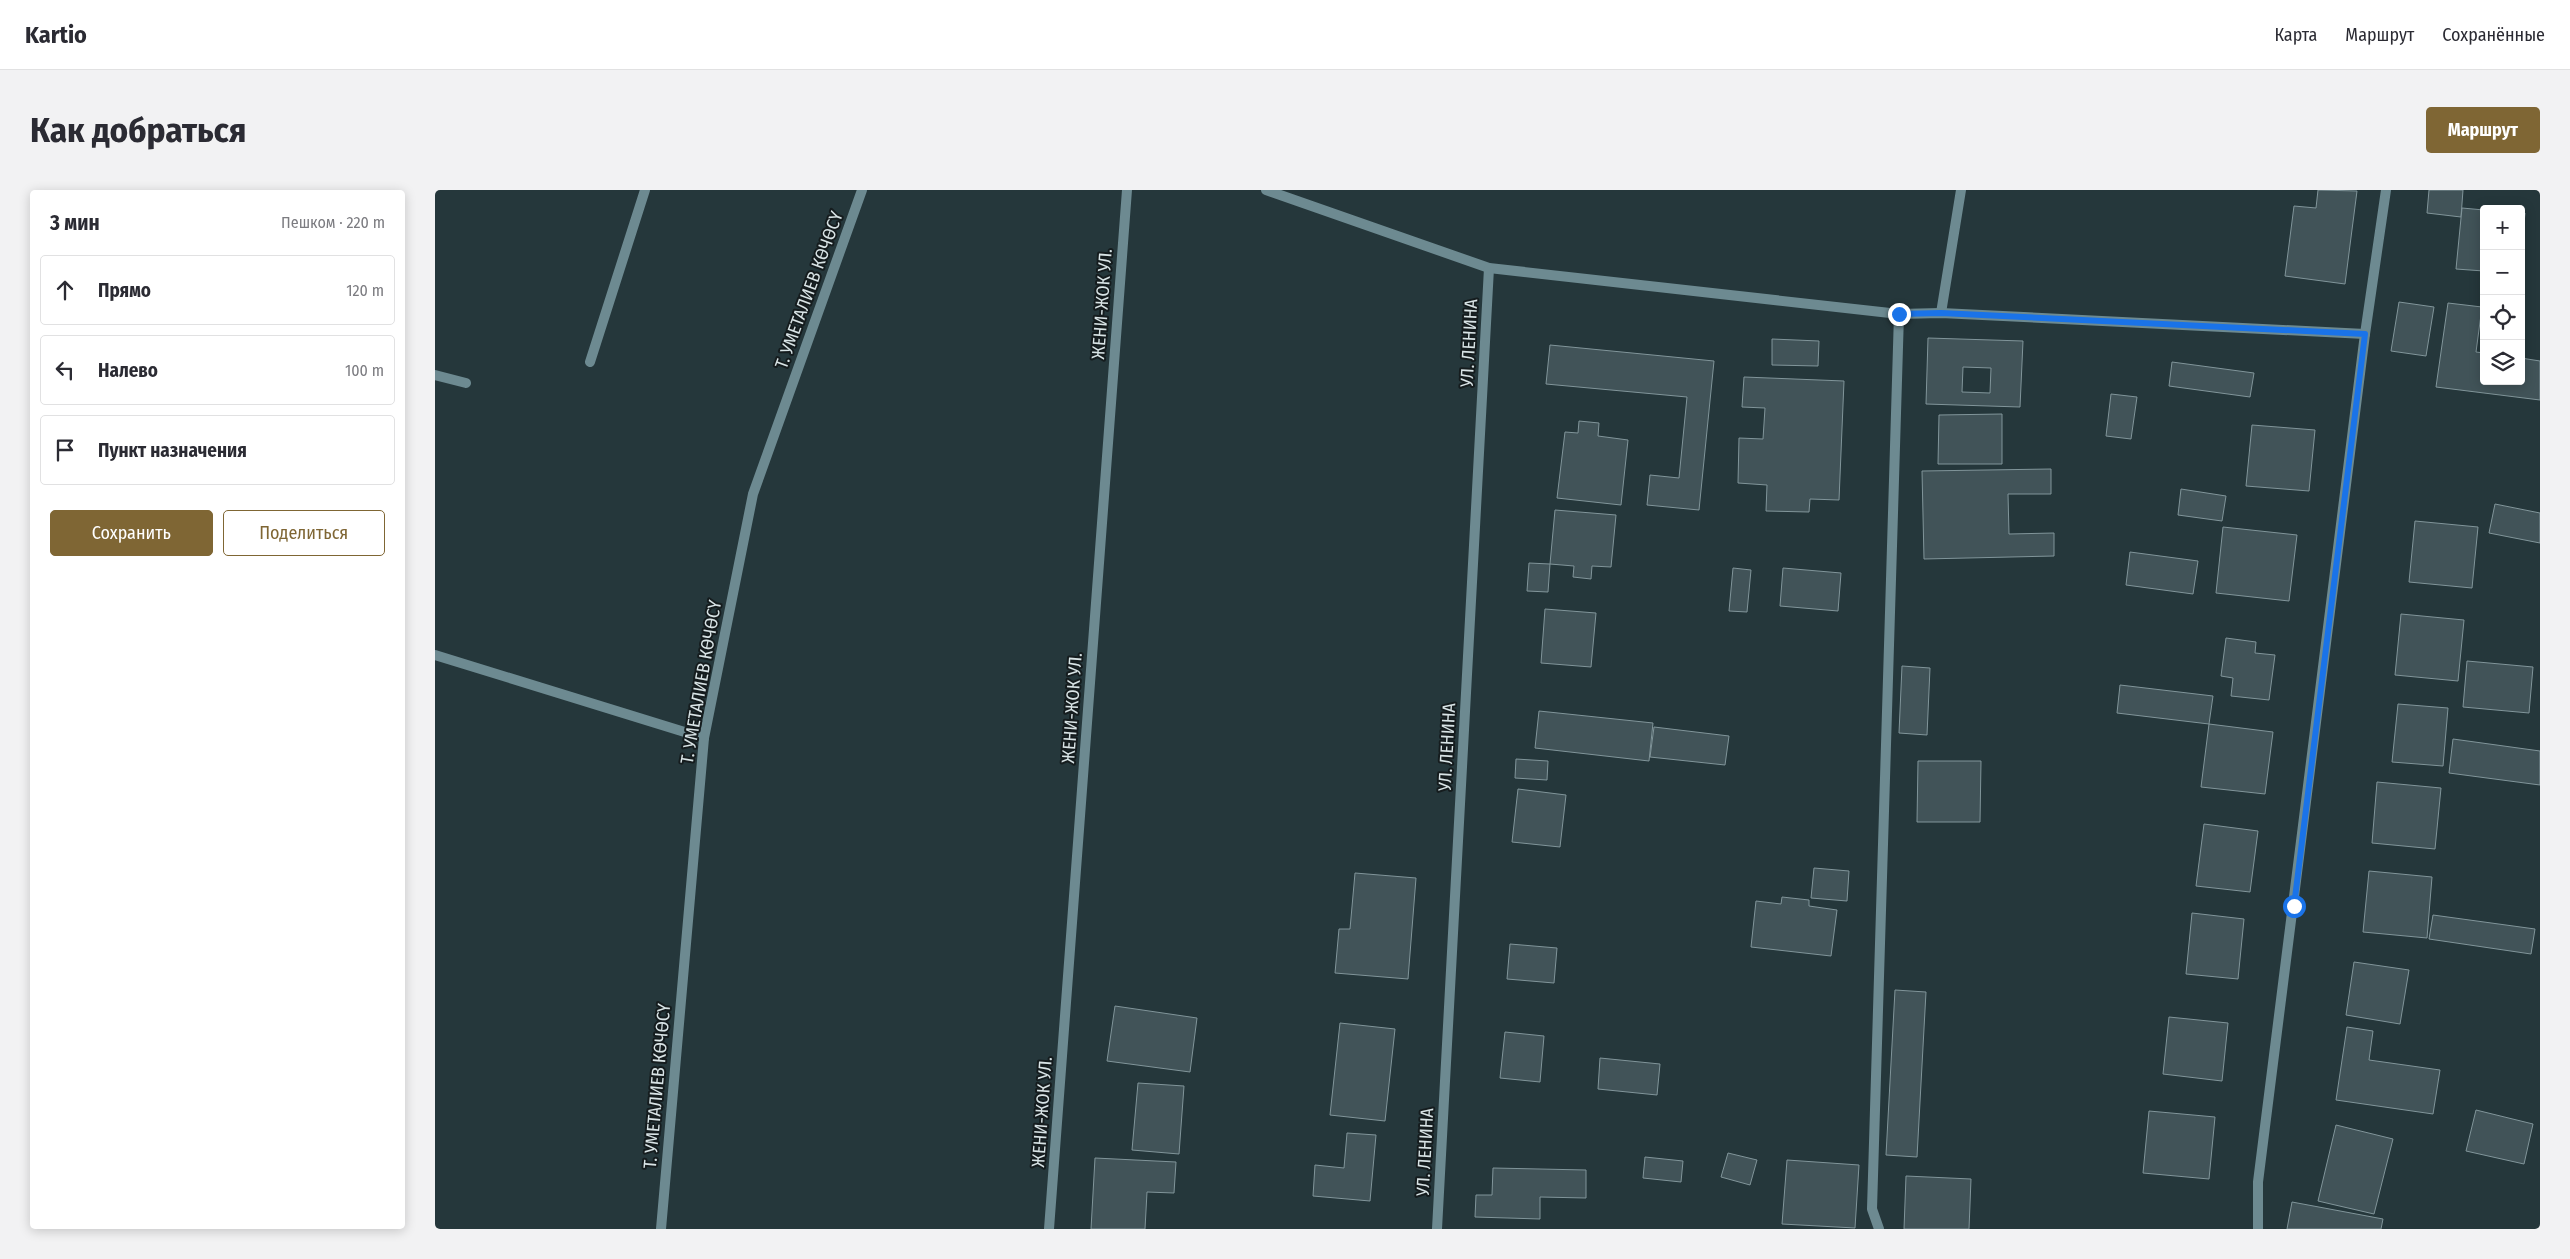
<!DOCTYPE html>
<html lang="ru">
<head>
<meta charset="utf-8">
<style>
  :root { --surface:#fff; --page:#f2f2f3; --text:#2b2b33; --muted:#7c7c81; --line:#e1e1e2; --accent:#7f6634 }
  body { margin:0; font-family:"Fira Sans Condensed",sans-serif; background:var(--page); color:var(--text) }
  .controls { position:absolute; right:15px; top:15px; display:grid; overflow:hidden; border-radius:5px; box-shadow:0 2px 12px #0003 }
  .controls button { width:45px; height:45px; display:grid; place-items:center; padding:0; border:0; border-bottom:1px solid var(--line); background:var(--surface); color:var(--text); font:25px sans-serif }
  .stop { position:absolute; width:15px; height:15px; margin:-11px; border:4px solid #1a73e8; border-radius:50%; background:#fff }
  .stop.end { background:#1a73e8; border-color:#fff; box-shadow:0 1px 5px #0008 }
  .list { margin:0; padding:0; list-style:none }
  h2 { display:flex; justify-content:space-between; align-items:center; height:65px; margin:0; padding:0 20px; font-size:21px }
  h2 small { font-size:16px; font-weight:400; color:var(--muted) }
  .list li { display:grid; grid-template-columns:32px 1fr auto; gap:15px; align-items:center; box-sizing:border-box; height:70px; margin:0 10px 10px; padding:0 10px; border:1px solid var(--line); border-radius:5px }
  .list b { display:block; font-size:19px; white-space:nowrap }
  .list em { font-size:16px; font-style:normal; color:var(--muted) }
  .actions { display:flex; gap:10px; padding:15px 20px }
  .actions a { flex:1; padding:11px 0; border:1px solid var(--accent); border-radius:5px; text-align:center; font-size:18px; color:var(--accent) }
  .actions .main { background:var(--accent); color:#fff }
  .icon { flex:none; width:28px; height:28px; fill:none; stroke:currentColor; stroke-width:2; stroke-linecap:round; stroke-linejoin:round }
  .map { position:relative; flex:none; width:2105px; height:1039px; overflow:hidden; border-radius:5px }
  header { display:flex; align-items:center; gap:30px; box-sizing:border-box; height:70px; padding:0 25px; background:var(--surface); border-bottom:1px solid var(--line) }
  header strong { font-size:24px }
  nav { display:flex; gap:28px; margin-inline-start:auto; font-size:18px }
  .intro { display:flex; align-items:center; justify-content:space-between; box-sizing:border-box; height:120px; padding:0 30px }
  h1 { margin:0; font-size:35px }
  .button { padding:12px 22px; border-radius:5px; background:var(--accent); color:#fff; font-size:18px; font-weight:700 }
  main { display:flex; gap:30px; padding:0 30px }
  aside { flex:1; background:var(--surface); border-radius:5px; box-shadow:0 2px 12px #0003 }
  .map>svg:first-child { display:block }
</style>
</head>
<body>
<header>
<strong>Kartio</strong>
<nav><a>Карта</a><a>Маршрут</a><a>Сохранённые</a></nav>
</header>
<div class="intro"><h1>Как добраться</h1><a class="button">Маршрут</a></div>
<main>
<aside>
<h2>3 мин<small>Пешком · 220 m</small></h2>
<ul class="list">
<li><svg class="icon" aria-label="ahead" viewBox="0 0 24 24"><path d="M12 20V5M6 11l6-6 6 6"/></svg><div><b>Прямо</b></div><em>120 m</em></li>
<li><svg class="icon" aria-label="left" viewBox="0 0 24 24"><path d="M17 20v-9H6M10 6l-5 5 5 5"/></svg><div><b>Налево</b></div><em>100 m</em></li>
<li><svg class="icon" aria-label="arrive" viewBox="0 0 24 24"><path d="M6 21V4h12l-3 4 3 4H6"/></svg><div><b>Пункт назначения</b></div></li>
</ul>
<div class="actions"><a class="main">Сохранить</a><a>Поделиться</a></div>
</aside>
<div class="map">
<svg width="2105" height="1039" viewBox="0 0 2105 1039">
  <rect width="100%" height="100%" fill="#25373b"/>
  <g fill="#415358" stroke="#81959a" fill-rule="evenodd">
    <path d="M 1883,0 L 1922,1 L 1910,94 L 1850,86 L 1859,16 L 1881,18 Z"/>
    <path d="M 1994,0 L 2028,0 L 2026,27 L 1992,23 Z"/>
    <path d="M 2027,18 L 2049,20 L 2049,81 L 2021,79 Z"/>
    <path d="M 2086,23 L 2090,23 L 2086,65 Z"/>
    <path d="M 1964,112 L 1999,117 L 1991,166 L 1956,161 Z"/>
    <path d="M 2013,113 L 2047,117 L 2041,162 L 2049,163 L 2049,191 L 2086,191 L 2086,168 L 2105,171 L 2105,210 L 2001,197 Z"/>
    <path d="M 1493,148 L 1588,151 L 1585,217 L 1491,214 ZM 1528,177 L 1556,178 L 1555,203 L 1527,202 Z"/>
    <path d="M 1337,149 L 1384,151 L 1383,176 L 1337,175 Z"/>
    <path d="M 1115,155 L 1279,171 L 1264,320 L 1212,315 L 1215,285 L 1244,288 L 1252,207 L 1111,194 Z"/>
    <path d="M 1737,172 L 1819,183 L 1815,207 L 1734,196 Z"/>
    <path d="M 1309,187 L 1409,191 L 1404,310 L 1375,309 L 1374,322 L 1331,321 L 1332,295 L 1303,293 L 1304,248 L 1328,249 L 1330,218 L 1307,217 Z"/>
    <path d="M 1676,204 L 1702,207 L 1696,249 L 1671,246 Z"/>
    <path d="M 1567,224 L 1567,274 L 1503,274 L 1504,225 Z"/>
    <path d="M 1144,231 L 1164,233 L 1163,246 L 1193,250 L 1186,315 L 1122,308 L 1130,242 L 1143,243 Z"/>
    <path d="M 1817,235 L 1880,240 L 1874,301 L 1811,296 Z"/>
    <path d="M 1616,279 L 1616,304 L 1573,304 L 1574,344 L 1619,343 L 1619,366 L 1489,369 L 1487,281 Z"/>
    <path d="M 1746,299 L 1791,306 L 1787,331 L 1743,325 Z"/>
    <path d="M 2060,314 L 2105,323 L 2105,353 L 2054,343 Z"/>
    <path d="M 1120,320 L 1181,325 L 1176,377 L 1157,376 L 1156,389 L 1138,387 L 1139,376 L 1115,374 Z"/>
    <path d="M 1980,331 L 2043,337 L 2037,398 L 1974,392 Z"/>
    <path d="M 1788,337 L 1862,345 L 1854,411 L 1781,403 Z"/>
    <path d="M 1695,362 L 1763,371 L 1758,404 L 1691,395 Z"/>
    <path d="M 1094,373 L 1115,374 L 1113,402 L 1092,401 Z"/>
    <path d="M 1298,378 L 1316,380 L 1312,422 L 1294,421 Z"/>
    <path d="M 1348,378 L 1406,383 L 1403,421 L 1345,416 Z"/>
    <path d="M 1110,419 L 1161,423 L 1156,477 L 1106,473 Z"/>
    <path d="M 1966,424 L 2029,430 L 2023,491 L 1960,485 Z"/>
    <path d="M 1791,448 L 1821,452 L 1820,463 L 1840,465 L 1834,510 L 1796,506 L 1798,488 L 1786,486 Z"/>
    <path d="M 2032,471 L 2098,477 L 2094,523 L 2028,517 Z"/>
    <path d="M 1467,476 L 1495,478 L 1492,545 L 1464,543 Z"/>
    <path d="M 1685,495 L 1778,506 L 1774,534 L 1682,523 Z"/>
    <path d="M 1963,514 L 2013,518 L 2008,576 L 1957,572 Z"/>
    <path d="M 1104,521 L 1218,533 L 1214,571 L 1100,558 Z"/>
    <path d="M 1774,534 L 1838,542 L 1830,604 L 1766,597 Z"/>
    <path d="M 1219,537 L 1294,546 L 1290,575 L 1215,567 Z"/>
    <path d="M 2018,549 L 2105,561 L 2105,595 L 2014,583 Z"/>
    <path d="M 1081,569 L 1113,571 L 1112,590 L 1080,588 Z"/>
    <path d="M 1483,571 L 1546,571 L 1545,632 L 1482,632 Z"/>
    <path d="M 1942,592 L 2006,598 L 2000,659 L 1937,653 Z"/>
    <path d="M 1083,599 L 1131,605 L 1125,657 L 1077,652 Z"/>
    <path d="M 1769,634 L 1823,641 L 1815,702 L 1761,696 Z"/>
    <path d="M 1379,678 L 1414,681 L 1412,711 L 1376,708 Z"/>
    <path d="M 1934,681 L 1997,687 L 1992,748 L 1928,742 Z"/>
    <path d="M 920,683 L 981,688 L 973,789 L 900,783 L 904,739 L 915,739 Z"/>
    <path d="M 1347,707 L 1374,710 L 1374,716 L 1402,720 L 1396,766 L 1316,757 L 1321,711 L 1346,714 Z"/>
    <path d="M 1757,723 L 1809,729 L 1803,789 L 1751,784 Z"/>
    <path d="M 1998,725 L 2100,739 L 2096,764 L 1994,749 Z"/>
    <path d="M 1075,754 L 1122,758 L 1119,793 L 1072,789 Z"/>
    <path d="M 1919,772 L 1974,780 L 1965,834 L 1911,825 Z"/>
    <path d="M 1460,800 L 1491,802 L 1482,967 L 1451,965 Z"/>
    <path d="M 680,816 L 762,828 L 755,882 L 672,871 Z"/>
    <path d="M 1734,827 L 1793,833 L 1787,891 L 1728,884 Z"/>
    <path d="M 905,833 L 960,839 L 950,931 L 895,925 Z"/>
    <path d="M 1912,837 L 1938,841 L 1934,870 L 2005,880 L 1998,924 L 1901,910 Z"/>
    <path d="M 1070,842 L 1109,846 L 1105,892 L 1065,888 Z"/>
    <path d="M 1165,868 L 1225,874 L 1222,905 L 1163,899 Z"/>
    <path d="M 703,893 L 749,896 L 744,964 L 697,960 Z"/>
    <path d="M 2041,920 L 2098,934 L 2089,974 L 2031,961 Z"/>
    <path d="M 1714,921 L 1780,927 L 1774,989 L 1708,983 Z"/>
    <path d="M 1901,935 L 1958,949 L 1939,1024 L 1883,1011 Z"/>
    <path d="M 912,943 L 941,945 L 935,1011 L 878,1006 L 880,975 L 909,978 Z"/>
    <path d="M 1293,963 L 1322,970 L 1315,995 L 1286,987 Z"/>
    <path d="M 1210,967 L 1248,971 L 1246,992 L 1208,988 Z"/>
    <path d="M 660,968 L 741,972 L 739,1003 L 712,1002 L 710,1039 L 656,1039 Z"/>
    <path d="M 1352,970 L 1424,975 L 1420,1038 L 1347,1034 Z"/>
    <path d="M 1058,978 L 1151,980 L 1151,1008 L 1105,1007 L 1105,1029 L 1040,1027 L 1041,1005 L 1057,1005 Z"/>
    <path d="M 1471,986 L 1536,989 L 1534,1039 L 1469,1039 Z"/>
    <path d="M 1857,1012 L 1948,1029 L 1946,1039 L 1852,1039 Z"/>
  </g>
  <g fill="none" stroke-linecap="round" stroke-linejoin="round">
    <g stroke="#6d8a91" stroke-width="10">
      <path d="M 155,172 L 210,0"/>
      <path d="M 0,185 L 31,193"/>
    </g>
    <g stroke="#6d8a91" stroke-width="10">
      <path d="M 831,0 L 1054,78 L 1464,124 L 1506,123 L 1930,144"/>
      <path d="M 1506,123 L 1526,0"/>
      <path d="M 0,465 L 269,548"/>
      <path d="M 226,1039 L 269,548 L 318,304 L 427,0"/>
      <path d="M 614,1039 L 692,0"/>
      <path d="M 1002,1039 L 1054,78"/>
      <path d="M 1444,1039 L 1437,1019 L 1464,124"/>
      <path d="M 1823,1039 L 1823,992 L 1930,144 L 1951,0"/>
    </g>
  </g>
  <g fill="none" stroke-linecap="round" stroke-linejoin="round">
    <path stroke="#1a73e8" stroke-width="6" d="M 1464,124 L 1506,123 L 1930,144 L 1859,716"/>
  </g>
  <g text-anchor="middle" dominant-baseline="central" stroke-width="4" stroke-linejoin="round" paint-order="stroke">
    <g font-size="18" fill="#d9e4e6" stroke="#151c1e">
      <text transform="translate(374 100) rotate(-70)">Т. УМЕТАЛИЕВ КӨЧӨСҮ</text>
      <text transform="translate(667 114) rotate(-86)">ЖЕНИ-ЖОК УЛ.</text>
      <text transform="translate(1034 153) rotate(-87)">УЛ. ЛЕНИНА</text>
      <text transform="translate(266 492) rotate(-80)">Т. УМЕТАЛИЕВ КӨЧӨСҮ</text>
      <text transform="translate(637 518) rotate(-86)">ЖЕНИ-ЖОК УЛ.</text>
      <text transform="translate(1012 557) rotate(-87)">УЛ. ЛЕНИНА</text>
      <text transform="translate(222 896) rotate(-85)">Т. УМЕТАЛИЕВ КӨЧӨСҮ</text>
      <text transform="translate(607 922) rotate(-86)">ЖЕНИ-ЖОК УЛ.</text>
      <text transform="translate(990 962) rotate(-87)">УЛ. ЛЕНИНА</text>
    </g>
  </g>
</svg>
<div class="controls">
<button>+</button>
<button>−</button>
<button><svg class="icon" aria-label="locate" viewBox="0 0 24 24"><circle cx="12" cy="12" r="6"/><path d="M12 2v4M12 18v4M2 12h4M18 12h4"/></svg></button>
<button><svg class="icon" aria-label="layers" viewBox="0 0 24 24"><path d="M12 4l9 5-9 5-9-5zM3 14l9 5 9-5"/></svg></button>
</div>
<div class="stop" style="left:1859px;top:716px"></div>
<div class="stop end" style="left:1464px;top:124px"></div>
</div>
</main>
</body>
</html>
